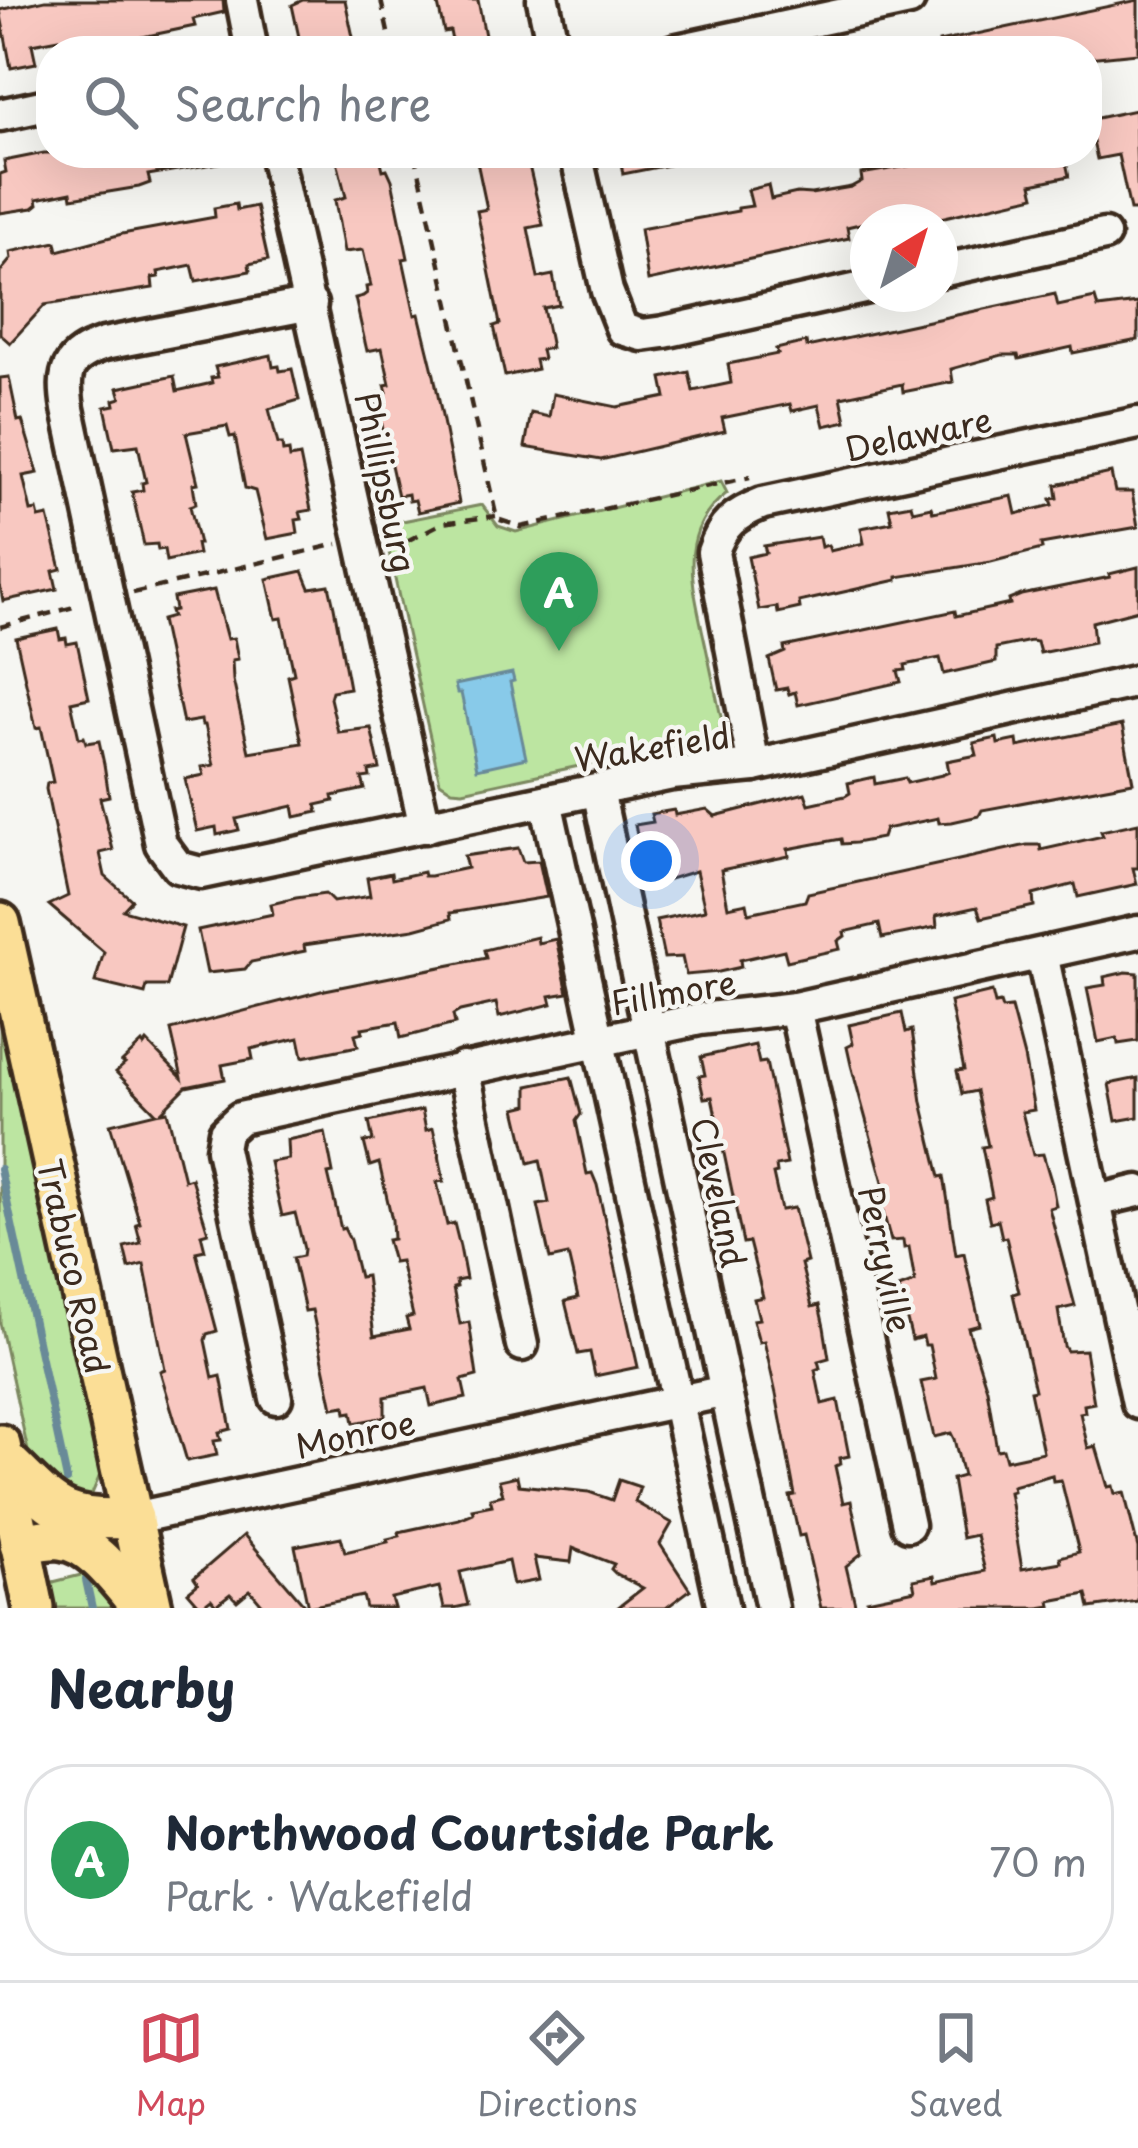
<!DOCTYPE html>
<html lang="en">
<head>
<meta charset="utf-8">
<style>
  :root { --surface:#fff; --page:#f6f6f7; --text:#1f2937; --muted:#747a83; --line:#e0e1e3; --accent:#d1495b }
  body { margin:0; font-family:"Playpen Sans",sans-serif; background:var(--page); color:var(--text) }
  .compass { position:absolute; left:850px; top:204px; width:108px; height:108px; border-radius:50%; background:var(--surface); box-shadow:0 12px 48px #0002; rotate:38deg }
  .you { position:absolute; left:651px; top:861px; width:42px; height:42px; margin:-30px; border:9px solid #fff; border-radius:50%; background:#1a73e8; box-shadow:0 0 0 18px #1a73e833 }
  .badge { display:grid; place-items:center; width:78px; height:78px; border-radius:50%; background:var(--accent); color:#fff; font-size:39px; font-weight:700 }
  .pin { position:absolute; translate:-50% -99px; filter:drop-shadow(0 3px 6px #0008) }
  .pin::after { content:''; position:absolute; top:63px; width:42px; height:36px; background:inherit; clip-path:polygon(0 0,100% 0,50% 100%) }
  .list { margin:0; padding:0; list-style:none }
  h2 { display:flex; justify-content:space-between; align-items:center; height:156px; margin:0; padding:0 48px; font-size:51px }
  h2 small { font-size:39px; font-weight:400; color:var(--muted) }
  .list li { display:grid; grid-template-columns:78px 1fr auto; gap:36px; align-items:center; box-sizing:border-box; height:192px; margin:0 24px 24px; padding:0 24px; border:3px solid var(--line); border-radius:48px }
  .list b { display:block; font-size:45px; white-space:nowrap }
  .list p { margin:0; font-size:39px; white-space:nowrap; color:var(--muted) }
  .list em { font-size:39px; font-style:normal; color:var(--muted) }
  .icon { flex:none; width:66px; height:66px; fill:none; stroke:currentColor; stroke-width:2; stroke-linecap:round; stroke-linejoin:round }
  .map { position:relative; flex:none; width:1138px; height:1608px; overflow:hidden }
  .search { position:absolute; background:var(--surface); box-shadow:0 12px 48px #0002; left:36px; right:36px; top:36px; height:132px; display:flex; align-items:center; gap:30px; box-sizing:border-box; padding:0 42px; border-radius:48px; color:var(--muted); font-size:45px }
  .sheet { height:372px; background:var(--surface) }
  nav { display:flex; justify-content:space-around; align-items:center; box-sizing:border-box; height:168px; border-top:3px solid var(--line); background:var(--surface); font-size:33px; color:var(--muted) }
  nav a { display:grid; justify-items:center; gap:6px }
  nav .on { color:var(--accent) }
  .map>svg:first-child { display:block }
</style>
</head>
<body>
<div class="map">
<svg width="1138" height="1608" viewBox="0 0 1138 1608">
  <rect width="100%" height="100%" fill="#f6f6f2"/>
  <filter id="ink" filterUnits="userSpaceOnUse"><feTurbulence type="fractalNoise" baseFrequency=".00833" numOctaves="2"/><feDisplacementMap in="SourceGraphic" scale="24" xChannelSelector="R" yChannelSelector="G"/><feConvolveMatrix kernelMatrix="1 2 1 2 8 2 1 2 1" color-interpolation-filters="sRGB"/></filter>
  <g filter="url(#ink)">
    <g fill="#bce5a1" stroke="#7c8860" stroke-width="3">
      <path d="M 721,481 L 727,493 C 679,530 691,577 702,629 C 709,660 715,691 722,721 L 716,739 L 706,745 L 644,752 L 463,791 L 452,790 L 440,782 L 383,525 L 482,505 L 498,526 L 516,532 Z"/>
      <path d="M 0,985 L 102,1470 L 89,1501 L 51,1488 L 28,1451 L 0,1323 Z"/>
      <path d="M 97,1571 L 124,1608 L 51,1608 L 53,1582 Z"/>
    </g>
    <path fill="#88cae9" stroke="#698a98" stroke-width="3" d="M 512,673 L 514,681 L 510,682 L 526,758 L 477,769 L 461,693 L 457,693 L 455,685 Z"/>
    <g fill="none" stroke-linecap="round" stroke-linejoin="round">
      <g stroke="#698a98" stroke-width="8">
        <path d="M 0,1169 L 67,1480"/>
        <path d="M 86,1580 L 92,1608"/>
      </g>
    </g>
    <g fill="#f8c8c1" stroke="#3b2a1e" stroke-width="3" fill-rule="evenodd">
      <path d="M 45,0 L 223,0 L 224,12 L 193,19 L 195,26 L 80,50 L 77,39 L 70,37 L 32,44 L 36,63 L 11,68 L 0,10 Z"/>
      <path d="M 303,0 L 345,0 L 356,51 L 302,51 L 292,5 Z"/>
      <path d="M 437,0 L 478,0 L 488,51 L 454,51 L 450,31 L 444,32 Z"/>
      <path d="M 1138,0 L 1138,53 L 1087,58 L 1087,51 L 940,51 L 939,42 Z"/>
      <path d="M 1135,110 L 1138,210 L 1130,210 L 1118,155 L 1097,159 L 1088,120 Z"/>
      <path d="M 44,153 L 219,153 L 219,163 L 148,175 L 150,183 L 139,187 L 72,198 L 71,192 L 37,199 L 38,204 L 33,208 L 0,213 L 0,174 L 6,172 L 4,161 Z"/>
      <path d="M 335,153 L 379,153 L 383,170 L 387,169 L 392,180 L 408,258 L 403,259 L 415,315 L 419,314 L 434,375 L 459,503 L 418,512 L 415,500 L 409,501 L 408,494 L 398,496 L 375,394 L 387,392 L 385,385 L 390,384 L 382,348 L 367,351 L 355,298 L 363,296 L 367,293 L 366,287 L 371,286 L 363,250 L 344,252 L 335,200 L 346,197 Z"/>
      <path d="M 492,153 L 526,153 L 543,225 L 528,228 L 538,278 L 553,275 L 559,305 L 543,308 L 551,348 L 541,350 L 543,359 L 535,360 L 537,369 L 505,376 L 494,326 L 500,324 L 477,211 L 487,209 L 476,157 Z"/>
      <path d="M 619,153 L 682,153 L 683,162 L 623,174 Z"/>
      <path d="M 983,153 L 1064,153 L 1069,176 L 1032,184 L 1035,196 L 923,222 L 893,222 L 892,219 L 868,222 L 847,227 L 849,238 L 648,281 L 640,229 L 738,211 L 738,208 L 752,206 L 748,190 L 768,185 L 771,199 L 797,193 L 811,194 L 851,187 L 862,181 L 861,174 Z"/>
      <path d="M 236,204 L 237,210 L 256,206 L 268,260 L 249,264 L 250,271 L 196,281 L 192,265 L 158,272 L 159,277 L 152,278 L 153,288 L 45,305 L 10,343 L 0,334 L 0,272 L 11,259 L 10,252 L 56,242 L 58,251 L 122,234 L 215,217 L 214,208 Z"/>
      <path d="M 1055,294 L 1058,306 L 1095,298 L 1098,308 L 1138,303 L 1138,340 L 1073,353 L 1072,347 L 1019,359 L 1018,355 L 1002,355 L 951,369 L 953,382 L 903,392 L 902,384 L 841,397 L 846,421 L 824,426 L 819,405 L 792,411 L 790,404 L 722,418 L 725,431 L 601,460 L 525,447 L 531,413 L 549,417 L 553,394 L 617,407 L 666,397 L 662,378 L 689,372 L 693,391 L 731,383 L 728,364 L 778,354 L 776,349 L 806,342 L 807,347 Z"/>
      <path d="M 271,355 L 273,367 L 279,366 L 280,371 L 292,369 L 299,400 L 269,409 L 278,444 L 282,444 L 283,452 L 289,451 L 290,458 L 300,456 L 311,510 L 300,512 L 302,519 L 296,520 L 298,533 L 267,539 L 255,491 L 245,488 L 235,436 L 230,437 L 227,426 L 186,433 L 198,483 L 193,484 L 196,504 L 190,506 L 199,544 L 196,544 L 198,554 L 166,561 L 164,549 L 158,550 L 157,544 L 144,545 L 132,492 L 143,490 L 142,483 L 146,482 L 138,445 L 114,448 L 105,407 L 115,405 L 114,400 L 121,398 L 118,388 L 174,376 L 177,391 L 212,383 L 211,378 L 218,377 L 215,367 Z"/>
      <path d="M 9,377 L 18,421 L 22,420 L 38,473 L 23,476 L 31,511 L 37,510 L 39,518 L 48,516 L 61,569 L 53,571 L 57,589 L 3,601 L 0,585 L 0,378 Z"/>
      <path d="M 1111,473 L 1115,492 L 1132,492 L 1138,527 L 1041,544 L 1042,549 L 991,562 L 897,577 L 897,580 L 799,602 L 800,608 L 778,613 L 777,607 L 759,610 L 748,557 L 766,553 L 764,546 L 819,537 L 821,547 L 828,545 L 830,551 L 864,543 L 861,528 L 892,522 L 889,508 L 911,504 L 913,511 L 931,507 L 933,512 L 1012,496 L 1016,514 L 1053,505 L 1051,499 L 1058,498 L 1056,485 Z"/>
      <path d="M 1138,567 L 1138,610 L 1092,622 L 1094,642 L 1040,653 L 1037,642 L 1031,641 L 996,648 L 996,662 L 944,674 L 940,658 L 905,665 L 906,670 L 898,671 L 901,682 L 798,705 L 795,692 L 789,694 L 787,688 L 776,690 L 769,659 L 785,652 L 784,647 L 955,611 L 956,616 L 1010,604 L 1009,600 L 1021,595 L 1110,577 L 1109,574 Z"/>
      <path d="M 303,571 L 310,588 L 329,585 L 334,607 L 349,688 L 332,691 L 330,698 L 338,732 L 371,728 L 380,769 L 369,771 L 370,777 L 362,778 L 365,789 L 333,796 L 334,801 L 316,805 L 318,812 L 295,817 L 293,806 L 236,819 L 239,830 L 217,835 L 216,827 L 197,831 L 185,779 L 204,775 L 202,767 L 214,765 L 205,725 L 202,725 L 201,720 L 183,723 L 161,620 L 172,617 L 170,611 L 175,610 L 173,598 L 214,590 L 227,639 L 234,638 L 238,659 L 232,660 L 233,680 L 249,752 L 302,743 L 288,676 L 294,674 L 282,618 L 276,619 L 267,579 Z"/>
      <path d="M 58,629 L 60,639 L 66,638 L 67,644 L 77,642 L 89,698 L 71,702 L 79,738 L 84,737 L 86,743 L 99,741 L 104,764 L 109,796 L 100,798 L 113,850 L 100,853 L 105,876 L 132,900 L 123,910 L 183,927 L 167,986 L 147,986 L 145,994 L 95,982 L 104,952 L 49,905 L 68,896 L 46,789 L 47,783 L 53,782 L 41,727 L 36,728 L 16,638 Z"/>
      <path d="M 1122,725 L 1133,782 L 982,810 L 979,816 L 952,822 L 939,823 L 938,818 L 885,829 L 882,838 L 855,843 L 842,844 L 841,839 L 788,849 L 789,856 L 721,870 L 728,907 L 747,903 L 749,913 L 805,901 L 808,893 L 1027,845 L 1040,845 L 1041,850 L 1103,836 L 1101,831 L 1138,823 L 1138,868 L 1133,868 L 1137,884 L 1078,897 L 1075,884 L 1033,895 L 1034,906 L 981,918 L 977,907 L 936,916 L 937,927 L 882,938 L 879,924 L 844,932 L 845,936 L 838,941 L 840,949 L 787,961 L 784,950 L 740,960 L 741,967 L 719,972 L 686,975 L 682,957 L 664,958 L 656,920 L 705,910 L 696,871 L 666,880 L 664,875 L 646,879 L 635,825 L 653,822 L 651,814 L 674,810 L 675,815 L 707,809 L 715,816 L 805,793 L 809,804 L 845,796 L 850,793 L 848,783 L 874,777 L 875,784 L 905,778 L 907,783 L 942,775 L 949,772 L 947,761 L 977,755 L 974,743 L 997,738 L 998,744 L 1017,740 L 1018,747 Z"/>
      <path d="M 518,848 L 523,862 L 539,861 L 547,897 L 450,913 L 451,919 L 414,929 L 304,945 L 305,951 L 251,962 L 245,969 L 207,973 L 198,930 L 273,914 L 271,904 L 296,898 L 325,894 L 333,902 L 370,896 L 367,878 L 391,873 L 392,879 L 423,872 L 424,876 L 430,876 L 467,868 L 464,856 Z"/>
      <path d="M 537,937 L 538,943 L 556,939 L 568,993 L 550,996 L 552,1004 L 499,1017 L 496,1003 L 460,1011 L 453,1015 L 455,1024 L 401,1038 L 398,1022 L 362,1028 L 363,1032 L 355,1034 L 358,1046 L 303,1057 L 299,1038 L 251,1049 L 253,1059 L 222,1065 L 225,1079 L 186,1087 L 161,1112 L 167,1111 L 184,1180 L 191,1178 L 208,1232 L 201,1234 L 205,1250 L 196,1252 L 217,1331 L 207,1334 L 205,1340 L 213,1378 L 221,1376 L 231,1429 L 219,1432 L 221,1440 L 214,1441 L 217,1455 L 187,1461 L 160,1371 L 165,1369 L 144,1264 L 129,1268 L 124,1247 L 141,1243 L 136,1224 L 140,1223 L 110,1124 L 156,1113 L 116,1072 L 125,1064 L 122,1062 L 142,1043 L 144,1046 L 147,1042 L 182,1078 L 171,1030 L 325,990 L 486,958 L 484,950 Z"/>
      <path d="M 1126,972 L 1138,973 L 1138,1041 L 1118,1044 L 1117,1038 L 1098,1042 L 1087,988 L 1105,985 L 1104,977 Z"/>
      <path d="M 992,992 L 995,1004 L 1000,1003 L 1002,1009 L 1011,1008 L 1024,1057 L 1034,1110 L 1022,1112 L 1033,1155 L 1043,1154 L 1052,1184 L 1056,1206 L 1049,1208 L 1075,1306 L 1058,1310 L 1064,1346 L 1067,1351 L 1085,1350 L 1094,1403 L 1084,1405 L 1085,1412 L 1080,1413 L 1088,1448 L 1096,1446 L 1108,1487 L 1113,1486 L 1115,1494 L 1124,1492 L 1138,1548 L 1138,1601 L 1090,1608 L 1087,1594 L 1050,1601 L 1051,1606 L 1039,1608 L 868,1608 L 867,1600 L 915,1590 L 913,1580 L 934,1576 L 935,1582 L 985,1571 L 976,1535 L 962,1538 L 952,1479 L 963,1476 L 954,1439 L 951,1433 L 934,1437 L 921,1382 L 936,1379 L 929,1345 L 925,1345 L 923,1337 L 912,1340 L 899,1288 L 915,1282 L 909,1247 L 904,1248 L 903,1240 L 891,1241 L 883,1212 L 878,1190 L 885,1189 L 851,1065 L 847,1047 L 853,1044 L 849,1025 L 902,1013 L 906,1032 L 912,1030 L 922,1102 L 940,1177 L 944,1176 L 956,1255 L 964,1253 L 980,1325 L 968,1328 L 987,1389 L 997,1450 L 1003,1449 L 1006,1460 L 1043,1452 L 1030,1391 L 1035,1390 L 1013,1294 L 1019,1292 L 1006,1237 L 1002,1238 L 998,1220 L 990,1222 L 985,1199 L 992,1197 L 982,1147 L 988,1146 L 976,1091 L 962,1094 L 957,1071 L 964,1070 L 950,1002 ZM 1052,1475 L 1053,1481 L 1061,1480 L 1079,1552 L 1060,1557 L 1061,1562 L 1022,1569 L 1009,1492 L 1013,1491 L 1012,1486 Z"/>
      <path d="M 755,1045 L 759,1063 L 766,1062 L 787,1164 L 776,1166 L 777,1173 L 773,1174 L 781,1210 L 794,1208 L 807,1262 L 801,1264 L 812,1307 L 819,1305 L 824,1327 L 829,1358 L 818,1361 L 820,1368 L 815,1370 L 822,1404 L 838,1400 L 849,1456 L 840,1458 L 841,1464 L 835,1466 L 843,1503 L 851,1501 L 862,1553 L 846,1566 L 856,1608 L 821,1608 L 804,1535 L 799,1536 L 790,1496 L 795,1495 L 776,1394 L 764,1341 L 759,1342 L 753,1320 L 759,1319 L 754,1299 L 763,1297 L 749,1242 L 743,1243 L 712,1097 L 704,1098 L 699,1076 L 705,1075 L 701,1057 Z"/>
      <path d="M 571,1077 L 581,1114 L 576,1121 L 587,1174 L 592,1173 L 597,1185 L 638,1367 L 595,1376 L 590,1352 L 578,1354 L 565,1301 L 578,1298 L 568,1255 L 550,1259 L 538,1205 L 549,1203 L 540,1160 L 529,1163 L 516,1108 L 528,1105 L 528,1086 Z"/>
      <path d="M 1138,1078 L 1138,1117 L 1116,1121 L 1109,1084 Z"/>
      <path d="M 422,1110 L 426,1130 L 433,1128 L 438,1150 L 444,1181 L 437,1182 L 447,1225 L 454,1223 L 460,1247 L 466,1279 L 456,1281 L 457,1287 L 453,1288 L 460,1324 L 469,1322 L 477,1376 L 462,1380 L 466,1398 L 431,1406 L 427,1388 L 385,1397 L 385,1417 L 354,1423 L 352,1412 L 346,1413 L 345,1406 L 333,1408 L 312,1310 L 305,1311 L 293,1258 L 303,1256 L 304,1249 L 295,1213 L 282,1216 L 270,1162 L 288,1159 L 287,1140 L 325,1132 L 333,1173 L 328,1174 L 341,1229 L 344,1228 L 350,1240 L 359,1277 L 366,1276 L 374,1336 L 409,1329 L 406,1318 L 413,1316 L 400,1261 L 393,1262 L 387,1240 L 393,1239 L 392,1220 L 379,1163 L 370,1166 L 364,1142 L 373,1141 L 369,1122 Z"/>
      <path d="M 517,1476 L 519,1485 L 589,1492 L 612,1500 L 619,1480 L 640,1487 L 635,1502 L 672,1523 L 660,1544 L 690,1590 L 666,1608 L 617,1608 L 643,1588 L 616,1574 L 611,1569 L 614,1564 L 573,1548 L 571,1562 L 534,1558 L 539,1580 L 513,1585 L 508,1561 L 460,1572 L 468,1605 L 454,1608 L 444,1608 L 439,1587 L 391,1598 L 394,1608 L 366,1608 L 363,1596 L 308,1607 L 295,1546 L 341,1537 L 345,1552 L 388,1542 L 387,1539 L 400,1536 L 399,1532 L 459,1519 L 473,1513 L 472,1509 L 492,1505 L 490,1498 L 503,1495 L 499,1480 Z"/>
      <path d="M 244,1535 L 307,1608 L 265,1608 L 250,1590 L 237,1601 L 230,1594 L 216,1605 L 211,1599 L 201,1607 L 188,1592 L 198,1584 L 194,1578 Z"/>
    </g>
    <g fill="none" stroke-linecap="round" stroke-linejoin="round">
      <defs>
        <g id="minor">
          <path d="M 242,0 L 252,51"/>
          <path d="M 543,0 L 554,51"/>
          <path d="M 673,51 L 909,0"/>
          <path d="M 0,115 L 51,104"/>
          <path d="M 275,153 L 425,827"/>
          <path d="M 576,153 L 607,291 L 622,329 L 642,335 L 664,332 L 868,287"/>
          <path d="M 940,271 L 1104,235"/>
          <path d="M 311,304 L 104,344 C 66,357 62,371 68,409 L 161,844 L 178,867 L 201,873 L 672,774 L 754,766 L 1138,681"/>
          <path d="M 754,766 L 713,552 C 722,524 735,514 763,503 L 1138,423"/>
          <path d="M 598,790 L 772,1608"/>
          <path d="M 546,801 L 723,1608"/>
          <path d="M 1042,954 L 1138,1403"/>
          <path d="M 795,1008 L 908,1525"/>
          <path d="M 463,1068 L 522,1345"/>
          <path d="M 1096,1201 L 1138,1191"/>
          <path d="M 276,1398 L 222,1149 L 225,1132 L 240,1118 L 700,1019 L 795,1008 L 1138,932"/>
          <path d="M 111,1523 L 726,1391"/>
        </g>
        <g id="major">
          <path d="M 0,923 L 152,1608"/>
          <path d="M 0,1445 L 34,1608"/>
          <path d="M 3,1458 C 54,1506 58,1523 133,1518"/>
          <path d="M 20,1544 C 32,1542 47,1538 60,1539 C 94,1542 121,1584 142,1608"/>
        </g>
      </defs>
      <use href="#minor" stroke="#3b2a1e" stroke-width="39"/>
      <use href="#major" stroke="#3b2a1e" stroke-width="48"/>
      <g stroke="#3b2a1e" stroke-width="4.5" stroke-dasharray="12 9" stroke-linecap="butt">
        <path d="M 381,0 L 392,51"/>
        <path d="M 415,153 L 497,519 L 521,527 L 750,477"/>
        <path d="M 389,550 L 442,523 L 496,516"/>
        <path d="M 133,593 L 338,544"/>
        <path d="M 0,627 L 81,605"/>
      </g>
      <use href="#minor" stroke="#f6f6f2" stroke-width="30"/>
      <use href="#major" stroke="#fbde96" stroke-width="39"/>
    </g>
  </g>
  <g text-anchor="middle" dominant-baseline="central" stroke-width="9" stroke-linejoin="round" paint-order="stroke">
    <g font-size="33" fill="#3b2a1e" stroke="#f6f6f2">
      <text transform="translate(918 433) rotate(-12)">Delaware</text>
      <text transform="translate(387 482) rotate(78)">Phillipsburg</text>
      <text transform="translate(652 746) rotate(-9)">Wakefield</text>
      <text transform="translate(673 991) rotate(-10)">Fillmore</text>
      <text transform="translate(720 1192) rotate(78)">Cleveland</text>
      <text transform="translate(887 1259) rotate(78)">Perryville</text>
      <text transform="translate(75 1266) rotate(77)">Trabuco Road</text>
      <text transform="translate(355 1433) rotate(-12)">Monroe</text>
    </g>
  </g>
</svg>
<svg class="compass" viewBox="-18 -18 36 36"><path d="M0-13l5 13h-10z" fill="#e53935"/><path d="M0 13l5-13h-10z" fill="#747a83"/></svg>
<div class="you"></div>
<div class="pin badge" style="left:559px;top:651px;background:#2e9e5b">A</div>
<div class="search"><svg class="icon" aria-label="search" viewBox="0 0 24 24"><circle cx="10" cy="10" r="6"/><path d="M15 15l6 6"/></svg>Search here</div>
</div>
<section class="sheet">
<h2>Nearby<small></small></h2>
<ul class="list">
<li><span class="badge" style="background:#2e9e5b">A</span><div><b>Northwood Courtside Park</b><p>Park · Wakefield</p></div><em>70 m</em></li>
</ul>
</section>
<nav>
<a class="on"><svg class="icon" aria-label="map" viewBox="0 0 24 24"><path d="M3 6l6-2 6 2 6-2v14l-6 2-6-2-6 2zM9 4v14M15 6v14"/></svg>Map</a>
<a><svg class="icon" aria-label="directions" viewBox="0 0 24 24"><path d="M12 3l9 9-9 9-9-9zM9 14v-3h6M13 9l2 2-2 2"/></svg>Directions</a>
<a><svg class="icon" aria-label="saved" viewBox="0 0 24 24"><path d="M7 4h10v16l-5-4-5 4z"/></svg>Saved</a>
</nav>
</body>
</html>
